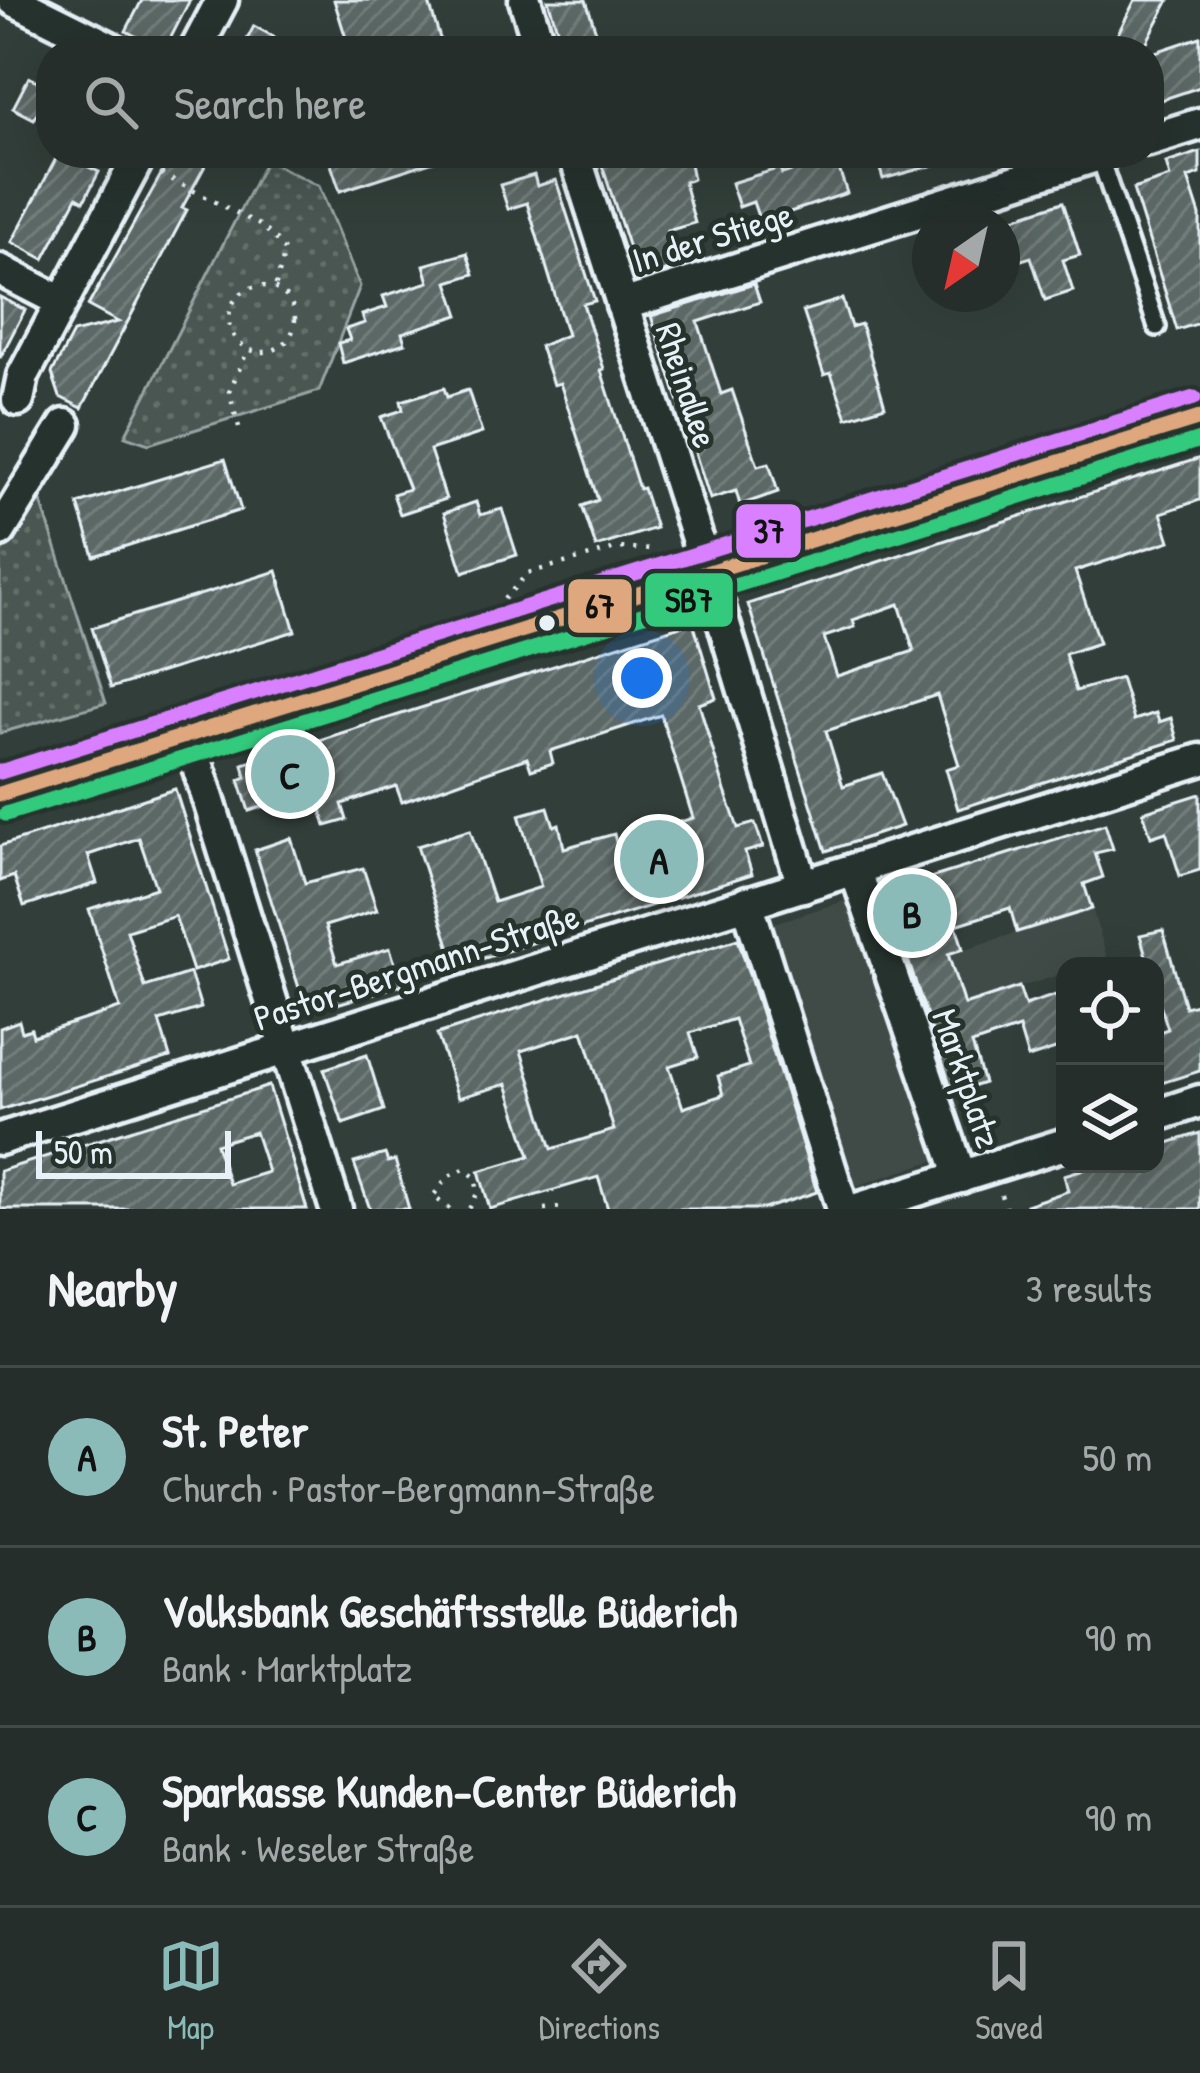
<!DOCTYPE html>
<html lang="en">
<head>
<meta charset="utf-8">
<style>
  :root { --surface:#262e2b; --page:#323a37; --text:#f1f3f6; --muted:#a4a8a9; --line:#424a47; --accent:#8bbbb9 }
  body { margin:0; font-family:"Patrick Hand",sans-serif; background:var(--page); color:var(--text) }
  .controls { position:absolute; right:36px; bottom:36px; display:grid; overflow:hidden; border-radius:24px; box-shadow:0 12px 48px #0002 }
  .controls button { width:108px; height:108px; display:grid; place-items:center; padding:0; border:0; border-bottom:3px solid var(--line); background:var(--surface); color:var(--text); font:60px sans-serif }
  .compass { position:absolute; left:912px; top:204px; width:108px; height:108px; border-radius:50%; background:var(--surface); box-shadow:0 12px 48px #0002; rotate:214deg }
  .scale { position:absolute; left:36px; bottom:30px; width:195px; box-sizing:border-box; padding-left:12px; border:6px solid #e8f1f8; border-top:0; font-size:33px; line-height:42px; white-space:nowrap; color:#e8f1f8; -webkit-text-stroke:9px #26332d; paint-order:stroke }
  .you { position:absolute; left:642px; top:678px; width:42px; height:42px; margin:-30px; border:9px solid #fff; border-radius:50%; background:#1a73e8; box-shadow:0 0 0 18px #1a73e833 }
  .badge { display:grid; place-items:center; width:78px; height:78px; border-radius:50%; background:var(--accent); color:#111; font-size:39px; font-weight:700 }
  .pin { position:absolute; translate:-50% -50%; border:6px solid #fff; box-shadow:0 3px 12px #0006 }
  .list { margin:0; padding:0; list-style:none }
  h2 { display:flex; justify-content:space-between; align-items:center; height:156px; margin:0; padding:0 48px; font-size:51px }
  h2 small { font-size:39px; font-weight:400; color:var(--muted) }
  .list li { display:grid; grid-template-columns:78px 1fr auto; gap:36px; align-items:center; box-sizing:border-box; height:180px; padding:0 48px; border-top:3px solid var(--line) }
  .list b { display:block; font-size:45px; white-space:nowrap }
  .list p { margin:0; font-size:39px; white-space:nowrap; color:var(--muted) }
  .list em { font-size:39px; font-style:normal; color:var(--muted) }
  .icon { flex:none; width:66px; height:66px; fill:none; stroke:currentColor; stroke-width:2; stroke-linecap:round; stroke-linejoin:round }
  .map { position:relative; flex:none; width:1200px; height:1209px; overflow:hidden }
  .search { position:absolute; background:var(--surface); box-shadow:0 12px 48px #0002; left:36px; right:36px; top:36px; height:132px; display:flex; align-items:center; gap:30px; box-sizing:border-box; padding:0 42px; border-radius:48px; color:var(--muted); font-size:45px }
  .sheet { height:696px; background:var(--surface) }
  nav { display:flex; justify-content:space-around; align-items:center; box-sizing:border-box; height:168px; border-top:3px solid var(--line); background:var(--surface); font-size:33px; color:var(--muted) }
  nav a { display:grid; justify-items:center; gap:6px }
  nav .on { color:var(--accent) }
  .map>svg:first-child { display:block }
</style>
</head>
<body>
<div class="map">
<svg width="1200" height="1209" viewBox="0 0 1200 1209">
  <defs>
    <pattern id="grass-dots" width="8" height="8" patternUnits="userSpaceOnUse" patternTransform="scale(3)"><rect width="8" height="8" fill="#495651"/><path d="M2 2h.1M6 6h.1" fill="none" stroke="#636f6b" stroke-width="1.8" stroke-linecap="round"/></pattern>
    <pattern id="building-hatch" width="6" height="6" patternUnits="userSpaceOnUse" patternTransform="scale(3)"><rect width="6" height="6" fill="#5c6865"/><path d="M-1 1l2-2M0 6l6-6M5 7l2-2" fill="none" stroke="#737e7c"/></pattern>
  </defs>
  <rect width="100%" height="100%" fill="#323e39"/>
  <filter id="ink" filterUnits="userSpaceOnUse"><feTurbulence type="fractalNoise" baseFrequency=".00833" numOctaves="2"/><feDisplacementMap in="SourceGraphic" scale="24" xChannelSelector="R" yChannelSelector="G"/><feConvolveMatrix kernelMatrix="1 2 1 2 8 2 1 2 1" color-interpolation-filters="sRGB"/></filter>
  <g filter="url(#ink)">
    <g fill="#3f4b46">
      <path d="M 854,898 L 939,1159 L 856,1186 L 771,924 Z"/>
      <path d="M 1092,909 L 1108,960 L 1089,966 L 1065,966 L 1065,973 L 1002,993 L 1007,1011 L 930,1035 L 908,967 Z"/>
    </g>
    <g fill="url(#grass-dots)" stroke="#98a4a4" stroke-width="3">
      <path d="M 266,160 L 319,186 L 360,286 L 319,391 L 149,444 L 125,436 Z"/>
      <path d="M 37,489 L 106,703 L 0,733 L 0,554 Z"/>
    </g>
    <g fill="url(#building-hatch)" stroke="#e8f1f8" stroke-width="3" fill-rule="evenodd">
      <path d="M 142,0 L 190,0 L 164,51 L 126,31 Z"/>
      <path d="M 334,0 L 428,0 L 444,51 L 350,51 Z"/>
      <path d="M 548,0 L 586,0 L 602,51 L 564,51 Z"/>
      <path d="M 1135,0 L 1169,0 L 1142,51 L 1109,51 Z"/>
      <path d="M 254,26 L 300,51 L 241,51 Z"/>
      <path d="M 1200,37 L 1200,87 L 1158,101 L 1149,75 L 1149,54 Z"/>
      <path d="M 29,77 L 50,88 L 34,119 L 13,108 Z"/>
      <path d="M 1200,152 L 1200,174 L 1188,178 L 1200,215 L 1200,323 L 1177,330 L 1133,189 L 1170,177 L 1166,163 Z"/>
      <path d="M 59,153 L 99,172 L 84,201 L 77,197 L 44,259 L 12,242 Z"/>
      <path d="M 173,153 L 212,153 L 182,208 L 187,210 L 82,408 L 60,397 L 52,373 L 73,333 L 118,322 L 88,306 Z"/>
      <path d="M 327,153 L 445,153 L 446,157 L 340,191 Z"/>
      <path d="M 619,153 L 688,153 L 693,179 L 684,182 L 695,223 L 667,231 L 676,255 L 671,256 L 675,268 L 639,279 L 600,159 Z"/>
      <path d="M 875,153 L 959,153 L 960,158 L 883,179 Z"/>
      <path d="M 835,157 L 847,193 L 760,222 L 753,202 L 739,207 L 731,183 L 780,168 L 782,174 Z"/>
      <path d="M 534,175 L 537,186 L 556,180 L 595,301 L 583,304 L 604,369 L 601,370 L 639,489 L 643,488 L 656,528 L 596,547 L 582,506 L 598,500 L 560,383 L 553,385 L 540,346 L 567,335 L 527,203 L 508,209 L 500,185 Z"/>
      <path d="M 1063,202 L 1080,255 L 1063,260 L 1073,291 L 1045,300 L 1031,257 L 1002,266 L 1002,222 Z"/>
      <path d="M 467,253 L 474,274 L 448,282 L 459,315 L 402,333 L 405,343 L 343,363 L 338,343 L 350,340 L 346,329 L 365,323 L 362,315 L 387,307 L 383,296 L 429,282 L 424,265 Z"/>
      <path d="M 754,284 L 760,302 L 698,322 L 721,394 L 732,390 L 758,466 L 769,463 L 778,492 L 740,505 L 736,491 L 710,499 L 651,316 Z"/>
      <path d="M 0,297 L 25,310 L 0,358 Z"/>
      <path d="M 842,299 L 851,327 L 861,324 L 885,406 L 847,418 L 831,373 L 824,375 L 803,311 Z"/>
      <path d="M 444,388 L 447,397 L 468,390 L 482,433 L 430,450 L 446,499 L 400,514 L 393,494 L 409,489 L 381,417 L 403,410 L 401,401 Z"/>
      <path d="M 1200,458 L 1200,500 L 1161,513 L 1170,541 L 1075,571 L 1099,643 L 1065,654 L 1076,691 L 1121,678 L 1134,720 L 1156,713 L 1159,722 L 1171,718 L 1177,740 L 958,809 L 946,769 L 959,765 L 937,695 L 826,731 L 843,786 L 882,773 L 902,826 L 826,851 L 748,604 ZM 899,604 L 914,651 L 837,676 L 824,637 L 855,627 L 853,620 Z"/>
      <path d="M 225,459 L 241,510 L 94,556 L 78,504 Z"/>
      <path d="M 476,502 L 480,515 L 502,509 L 517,555 L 463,572 L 444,513 Z"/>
      <path d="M 277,571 L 295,631 L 111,688 L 92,628 Z"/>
      <path d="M 693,622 L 716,698 L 699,704 L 725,791 L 738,828 L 755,823 L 763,847 L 745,852 L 752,874 L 456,967 L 417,846 L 470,830 L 494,902 L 541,887 L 519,815 L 548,807 L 554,826 L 559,824 L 564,848 L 614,834 L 616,842 L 693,818 L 661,715 L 550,751 L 553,763 L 531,770 L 527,758 L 402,802 L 396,786 L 342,804 L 347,820 L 326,826 L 315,790 L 249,811 L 239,780 L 246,777 L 243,764 Z"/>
      <path d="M 175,789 L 229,959 L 193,971 L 175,916 L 127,931 L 145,987 L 190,973 L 201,1008 L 159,1021 L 170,1057 L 0,1110 L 0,1028 L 19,1021 L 22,1032 L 31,1029 L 33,1036 L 120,1008 L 89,909 L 156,888 L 139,838 L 88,855 L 97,883 L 24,906 L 14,876 L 0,881 L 0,846 Z"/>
      <path d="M 1200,794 L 1200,870 L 1180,876 L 1166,832 L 1151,837 L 1143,812 Z"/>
      <path d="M 1105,824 L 1113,849 L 1095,853 L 1103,877 L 1084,884 L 1092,909 L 1017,932 L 1010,908 L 956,925 L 963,949 L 948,954 L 964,1005 L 1019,987 L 1025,1005 L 1065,992 L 1065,1046 L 1028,1058 L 1019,1028 L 972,1044 L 984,1083 L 953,1093 L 885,892 Z"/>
      <path d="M 291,838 L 305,883 L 363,868 L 377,910 L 325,926 L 337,964 L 390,948 L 396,967 L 403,970 L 401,985 L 307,1013 L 255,850 Z"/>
      <path d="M 1163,930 L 1185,1007 L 1200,1003 L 1200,1071 L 1155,1085 L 1155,1033 L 1168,1029 L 1155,988 L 1155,966 L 1149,966 L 1140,935 Z"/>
      <path d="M 738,939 L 817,1192 L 764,1209 L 608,1209 L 598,1177 L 490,1209 L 479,1171 L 530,1156 L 507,1084 L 458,1098 L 437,1034 ZM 734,1019 L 749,1066 L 718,1076 L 723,1095 L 683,1108 L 669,1066 L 698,1057 L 690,1033 ZM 583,1031 L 614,1130 L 552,1149 L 521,1051 Z"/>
      <path d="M 367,1055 L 384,1110 L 343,1124 L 324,1069 Z"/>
      <path d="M 269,1086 L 307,1209 L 0,1209 L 0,1171 ZM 255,1132 L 268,1172 L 229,1184 L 216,1144 Z"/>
      <path d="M 1200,1133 L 1200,1209 L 1027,1209 L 1026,1205 L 1068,1191 L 1064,1175 L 1100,1164 L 1155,1164 L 1155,1147 Z"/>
      <path d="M 385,1154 L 388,1162 L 395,1160 L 409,1209 L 370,1209 L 354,1163 Z"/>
    </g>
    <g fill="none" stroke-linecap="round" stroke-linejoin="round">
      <defs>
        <path id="lane" d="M 1099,155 L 1157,327"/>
        <g id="street">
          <path d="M 14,0 L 116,51"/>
          <path d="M 525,0 L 541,51"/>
          <path d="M 195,51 L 222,0"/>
          <path d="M 1149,140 L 1200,124"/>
          <path d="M 574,153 L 717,601 L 803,886"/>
          <path d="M 0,270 L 62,302"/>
          <path d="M 622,305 L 1106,153"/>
          <path d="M 18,400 L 23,376 L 141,153"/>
          <path d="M 0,531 L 65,425"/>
          <path d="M 188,734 L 336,1209"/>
          <path d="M 855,869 L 961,1177"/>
          <path d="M 747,902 L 843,1209"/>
          <path d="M 1155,1116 L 1200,1101"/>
          <path d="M 0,1139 L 1200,760"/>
          <path d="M 857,1209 L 1065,1144"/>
        </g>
        <path id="secondary" d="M 0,794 L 1200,418"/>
      </defs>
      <use href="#lane" stroke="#e8f1f8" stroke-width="24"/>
      <use href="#street" stroke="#e8f1f8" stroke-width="39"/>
      <use href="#secondary" stroke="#e8f1f8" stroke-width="54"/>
      <g stroke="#e8f1f8" stroke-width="4.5" stroke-dasharray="3 9" stroke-linecap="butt">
        <path d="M 161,174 L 258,224 L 272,235 L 285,252 L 275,288"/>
        <circle cx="262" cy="319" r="33"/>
        <path d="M 239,427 L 229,392 L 248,350"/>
        <path d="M 504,599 L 528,573 L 619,548 L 652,550"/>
        <path d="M 1001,1195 L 1006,1209"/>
        <path d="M 450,1209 L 433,1196 L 449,1176 L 464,1169 L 475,1177 L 478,1192 L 469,1209"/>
        <path d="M 544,1209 L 565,1207"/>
      </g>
      <use href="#lane" stroke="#26332d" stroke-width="15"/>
      <use href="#street" stroke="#26332d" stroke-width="30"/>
      <use href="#secondary" stroke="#26332d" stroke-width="45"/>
      <defs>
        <path id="bus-1" d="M 0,794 L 1200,418"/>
        <path id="bus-2" d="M 6,814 L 1200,440"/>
        <path id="bus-3" d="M 0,772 L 1194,398"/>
      </defs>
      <use href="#bus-1" stroke="#26332d" stroke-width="24"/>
      <use href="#bus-2" stroke="#26332d" stroke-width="24"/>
      <use href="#bus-3" stroke="#26332d" stroke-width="24"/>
      <use href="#bus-1" stroke="#dfa77e" stroke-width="15"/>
      <use href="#bus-2" stroke="#33ca7d" stroke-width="15"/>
      <use href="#bus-3" stroke="#d880ff" stroke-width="15"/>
    </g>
  </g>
  <circle fill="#e8f1f8" stroke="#26332d" stroke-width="4.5" cx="547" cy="623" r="10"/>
  <g text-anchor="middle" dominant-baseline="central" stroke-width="10" stroke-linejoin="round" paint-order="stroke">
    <g font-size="36" fill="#e8f1f8" stroke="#26332d">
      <text transform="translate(712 236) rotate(-17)">In der Stiege</text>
      <text transform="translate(688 385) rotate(72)">Rheinallee</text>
      <text transform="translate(416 966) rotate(-18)">Pastor-Bergmann-Straße</text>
      <text transform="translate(968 1078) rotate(71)">Marktplatz</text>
    </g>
  </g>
  <g stroke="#26332d" stroke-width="4.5">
    <rect x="734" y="502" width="69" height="58" rx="12" fill="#d880ff"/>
    <rect x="643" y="571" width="92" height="58" rx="12" fill="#33ca7d"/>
    <rect x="566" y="577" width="68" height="58" rx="12" fill="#dfa77e"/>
  </g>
  <g font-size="33" text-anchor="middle" font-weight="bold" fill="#111">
    <text x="769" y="543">37</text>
    <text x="689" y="612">SB7</text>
    <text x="600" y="618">67</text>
  </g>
</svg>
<div class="controls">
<button><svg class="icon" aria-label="locate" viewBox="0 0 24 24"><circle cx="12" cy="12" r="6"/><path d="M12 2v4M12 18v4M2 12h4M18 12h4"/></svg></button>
<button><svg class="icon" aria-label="layers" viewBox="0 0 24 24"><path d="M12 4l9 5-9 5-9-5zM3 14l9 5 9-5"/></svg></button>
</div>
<svg class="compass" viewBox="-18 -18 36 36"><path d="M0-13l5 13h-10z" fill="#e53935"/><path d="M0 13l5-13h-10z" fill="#a4a8a9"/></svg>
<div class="scale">50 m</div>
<div class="you"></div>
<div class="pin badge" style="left:659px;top:859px">A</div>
<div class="pin badge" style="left:912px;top:913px">B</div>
<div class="pin badge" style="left:290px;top:774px">C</div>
<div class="search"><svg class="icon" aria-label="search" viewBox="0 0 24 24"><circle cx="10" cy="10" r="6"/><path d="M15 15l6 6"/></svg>Search here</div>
</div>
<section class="sheet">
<h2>Nearby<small>3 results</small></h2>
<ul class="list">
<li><span class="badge">A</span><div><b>St. Peter</b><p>Church · Pastor-Bergmann-Straße</p></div><em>50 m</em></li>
<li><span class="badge">B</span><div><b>Volksbank Geschäftsstelle Büderich</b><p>Bank · Marktplatz</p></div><em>90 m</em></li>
<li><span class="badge">C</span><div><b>Sparkasse Kunden-Center Büderich</b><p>Bank · Weseler Straße</p></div><em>90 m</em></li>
</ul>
</section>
<nav>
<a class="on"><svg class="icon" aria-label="map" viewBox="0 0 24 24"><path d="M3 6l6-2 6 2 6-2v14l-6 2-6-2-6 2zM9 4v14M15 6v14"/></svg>Map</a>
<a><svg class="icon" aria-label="directions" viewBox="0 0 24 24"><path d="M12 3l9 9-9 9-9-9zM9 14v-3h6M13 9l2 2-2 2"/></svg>Directions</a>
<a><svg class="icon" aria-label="saved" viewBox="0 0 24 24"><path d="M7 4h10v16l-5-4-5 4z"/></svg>Saved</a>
</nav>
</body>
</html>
